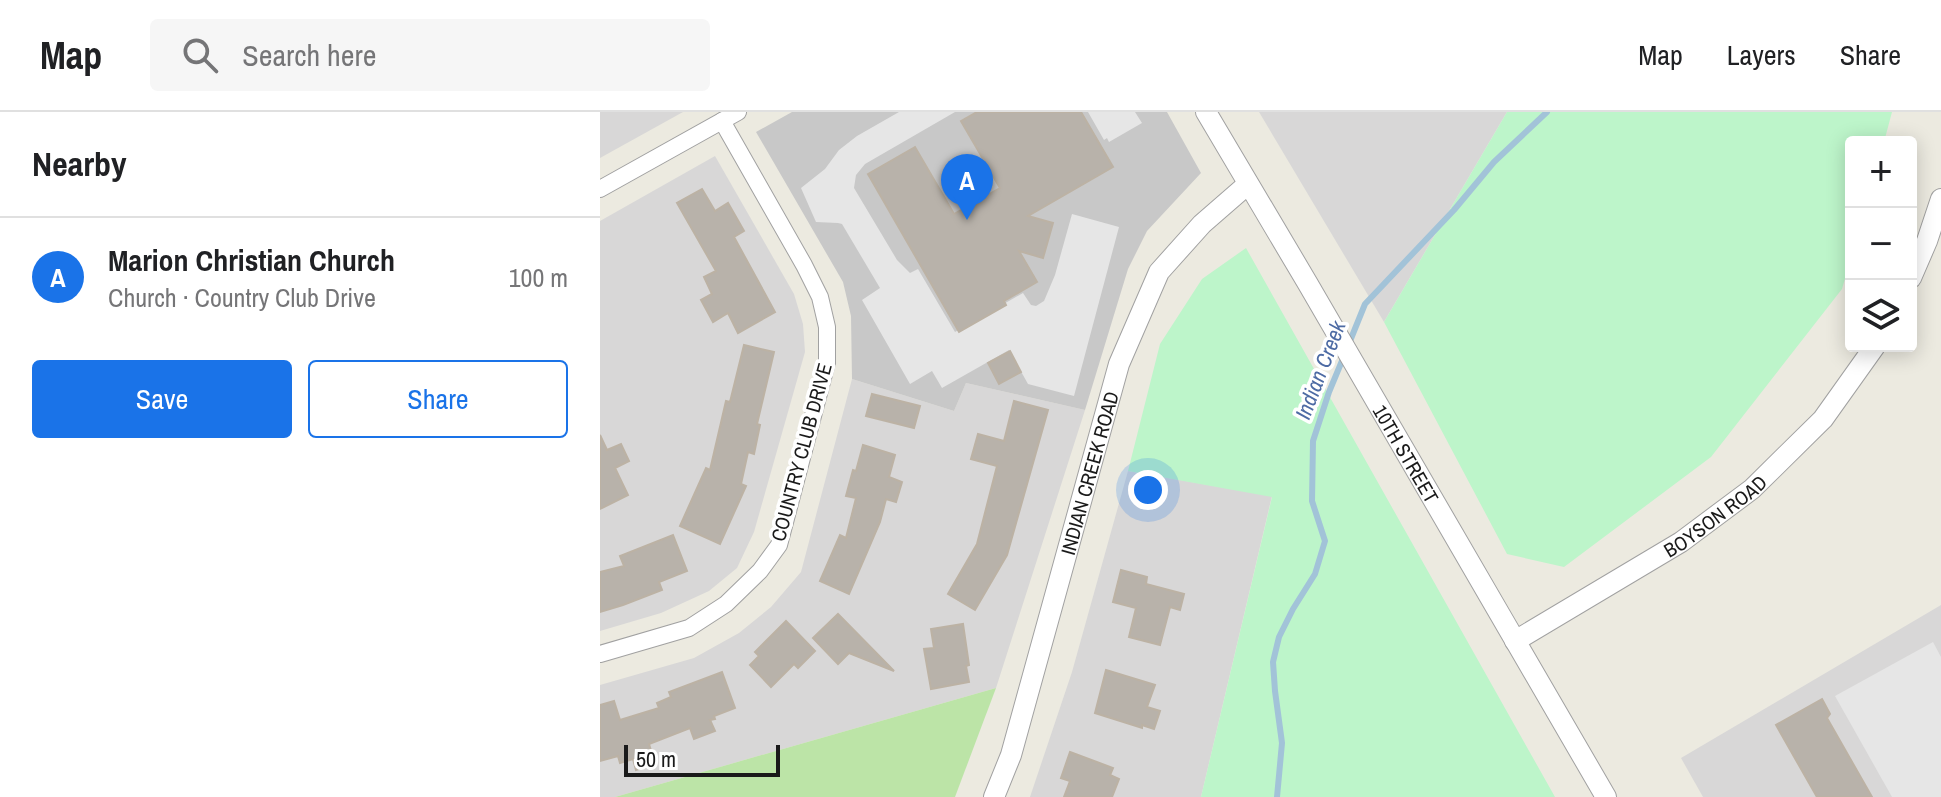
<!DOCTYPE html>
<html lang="en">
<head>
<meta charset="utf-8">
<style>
  :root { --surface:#fff; --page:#f6f6f6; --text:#202124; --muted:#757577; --line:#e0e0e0; --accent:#1a73e8 }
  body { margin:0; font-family:"Archivo Narrow",sans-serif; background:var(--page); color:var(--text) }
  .controls { position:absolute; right:24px; top:24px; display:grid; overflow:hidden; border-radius:8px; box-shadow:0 4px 20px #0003 }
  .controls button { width:72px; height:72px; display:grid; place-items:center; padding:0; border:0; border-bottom:2px solid var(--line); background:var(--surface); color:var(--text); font:40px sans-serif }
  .scale { position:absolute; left:24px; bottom:20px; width:156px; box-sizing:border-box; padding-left:8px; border:4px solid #1a1a1a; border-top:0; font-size:22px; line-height:28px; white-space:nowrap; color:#1a1a1a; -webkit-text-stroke:6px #fff; paint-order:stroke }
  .you { position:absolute; left:548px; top:378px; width:28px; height:28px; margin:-20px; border:6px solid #fff; border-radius:50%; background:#1a73e8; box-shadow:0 0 0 12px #1a73e833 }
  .badge { display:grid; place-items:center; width:52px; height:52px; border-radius:50%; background:var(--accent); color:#fff; font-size:26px; font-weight:700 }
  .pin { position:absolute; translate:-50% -66px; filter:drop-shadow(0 2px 4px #0008) }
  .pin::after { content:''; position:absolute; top:42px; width:28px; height:24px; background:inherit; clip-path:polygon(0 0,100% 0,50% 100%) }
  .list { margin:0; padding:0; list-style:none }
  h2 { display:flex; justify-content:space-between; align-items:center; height:104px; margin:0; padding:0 32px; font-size:34px }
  h2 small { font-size:26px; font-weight:400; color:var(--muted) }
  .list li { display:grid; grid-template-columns:52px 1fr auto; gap:24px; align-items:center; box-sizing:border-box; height:120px; padding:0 32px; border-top:2px solid var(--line) }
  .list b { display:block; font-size:30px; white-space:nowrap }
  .list p { margin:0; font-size:26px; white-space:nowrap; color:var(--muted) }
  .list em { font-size:26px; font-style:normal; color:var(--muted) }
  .actions { display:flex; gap:16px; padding:24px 32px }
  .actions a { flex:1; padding:18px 0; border:2px solid var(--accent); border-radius:8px; text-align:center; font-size:28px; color:var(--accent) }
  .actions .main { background:var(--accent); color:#fff }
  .icon { flex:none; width:44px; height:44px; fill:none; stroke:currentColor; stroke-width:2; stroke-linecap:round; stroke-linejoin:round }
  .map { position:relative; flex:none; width:1341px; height:685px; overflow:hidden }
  header { display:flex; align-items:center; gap:48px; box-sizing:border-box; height:112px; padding:0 40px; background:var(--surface); border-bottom:2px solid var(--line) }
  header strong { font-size:38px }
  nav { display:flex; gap:44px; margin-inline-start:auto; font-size:28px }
  .search { width:560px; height:72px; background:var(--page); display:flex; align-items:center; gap:20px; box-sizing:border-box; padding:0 28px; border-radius:8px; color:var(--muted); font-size:30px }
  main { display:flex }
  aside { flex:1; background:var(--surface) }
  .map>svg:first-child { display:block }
</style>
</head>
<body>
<header>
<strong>Map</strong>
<div class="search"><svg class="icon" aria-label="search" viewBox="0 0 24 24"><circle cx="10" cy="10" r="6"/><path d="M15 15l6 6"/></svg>Search here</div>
<nav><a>Map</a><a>Layers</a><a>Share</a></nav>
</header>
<main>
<aside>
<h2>Nearby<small></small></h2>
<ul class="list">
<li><span class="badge">A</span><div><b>Marion Christian Church</b><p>Church · Country Club Drive</p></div><em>100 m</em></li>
</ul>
<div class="actions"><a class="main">Save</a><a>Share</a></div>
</aside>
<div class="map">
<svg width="1341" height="685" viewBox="0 0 1341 685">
  <rect width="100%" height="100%" fill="#eceae0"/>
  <g fill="#d8d7d7">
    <path d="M 0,0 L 83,0 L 0,46 Z"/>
    <path d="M 659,0 L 907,0 L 784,210 Z"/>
    <path d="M 115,44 L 194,182 L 203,212 L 205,240 L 154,420 L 137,456 L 109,479 L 61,501 L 0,519 L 0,109 Z"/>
    <path d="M 252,267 L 354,299 L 366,271 L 485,298 L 396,576 L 15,685 L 0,685 L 0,573 L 94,546 L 139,521 L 171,495 L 201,460 Z"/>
    <path d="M 528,359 L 672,384 L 601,685 L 430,685 L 472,560 Z"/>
    <path d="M 1341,493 L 1341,685 L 1103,685 L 1081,646 Z"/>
  </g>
  <path fill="#c8c8c8" d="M 192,0 L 567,0 L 601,61 L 547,119 L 528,157 L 485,298 L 366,271 L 354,299 L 252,267 L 251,204 L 243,170 L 156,20 Z"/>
  <path fill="#bce4a7" d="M 396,576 L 355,685 L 15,685 Z"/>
  <g fill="#bdf5ca">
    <path d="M 907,0 L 1292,0 L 1284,30 L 1251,30 L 1251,146 L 1242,177 L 1111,345 L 964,455 L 907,442 L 784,210 Z"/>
    <path d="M 646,136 L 955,685 L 601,685 L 672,385 L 528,359 L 560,232 L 602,167 Z"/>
  </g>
  <g fill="#e6e6e6">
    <path d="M 299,0 L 355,0 L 265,52 L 256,63 L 254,76 L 297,148 L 310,161 L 318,157 L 355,220 L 423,181 L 431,193 L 436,194 L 444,189 L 455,163 L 472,102 L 519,115 L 474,284 L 428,272 L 409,238 L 342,276 L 332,259 L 310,272 L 262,188 L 280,176 L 242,112 L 238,111 L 216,110 L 201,76 L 225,57 L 239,38 L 257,24 Z"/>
    <path d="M 488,0 L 535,0 L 542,11 L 509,30 L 507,26 L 504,28 Z"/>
    <path d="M 1333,530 L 1341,545 L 1341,685 L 1292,685 L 1235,584 Z"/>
  </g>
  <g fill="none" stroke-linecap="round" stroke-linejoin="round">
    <g stroke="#a2c3d8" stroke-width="6">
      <path d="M 748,234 L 765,192 L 854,98 L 894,50 L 947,0"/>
      <path d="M 677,685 L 682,631 L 675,579 L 673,550 L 679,525 L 693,497 L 715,462 L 725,429 L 712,389 L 713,329 L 729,280 L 744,244"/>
    </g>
  </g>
  <g fill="#b8b2aa" stroke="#bcb2a4" stroke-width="2">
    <path d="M 377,0 L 481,0 L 513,55 L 428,104 L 453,111 L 443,146 L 419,139 L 437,170 L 404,189 L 406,193 L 359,220 L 268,62 L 315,35 L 354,102 L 400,76 L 361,9 Z"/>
    <path d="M 102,77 L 115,99 L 128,91 L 144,119 L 134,125 L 175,200 L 138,221 L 128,201 L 113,210 L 101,188 L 112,182 L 104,165 L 116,159 L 77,91 Z"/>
    <path d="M 144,233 L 174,240 L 157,312 L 160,313 L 154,342 L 148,340 L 141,372 L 146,374 L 120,432 L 80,414 L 106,356 L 110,358 L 126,289 L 130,290 Z"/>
    <path d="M 410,239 L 421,260 L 399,272 L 388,251 Z"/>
    <path d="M 272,282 L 320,294 L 314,316 L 266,304 Z"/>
    <path d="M 414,289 L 448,298 L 407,443 L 375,498 L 348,482 L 377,432 L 397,354 L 371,347 L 378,322 L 404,329 Z"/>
    <path d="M 0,323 L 7,338 L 21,332 L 29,349 L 15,356 L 28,383 L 0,397 Z"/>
    <path d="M 263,333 L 295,343 L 289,365 L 302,370 L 296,390 L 286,387 L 280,410 L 249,482 L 220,469 L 240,423 L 246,426 L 256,386 L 246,384 L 253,358 L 256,359 Z"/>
    <path d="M 73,423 L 87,459 L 59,470 L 62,478 L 23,493 L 0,500 L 0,460 L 24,454 L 20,444 Z"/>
    <path d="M 521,458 L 547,465 L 546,472 L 584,482 L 580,498 L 570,495 L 560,533 L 529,525 L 536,496 L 513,490 Z"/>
    <path d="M 238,502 L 294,559 L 249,541 L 238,552 L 213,526 Z"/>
    <path d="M 186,509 L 215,539 L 198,556 L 194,552 L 171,575 L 150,553 L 159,544 L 155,540 Z"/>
    <path d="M 363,512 L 369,553 L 366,554 L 369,570 L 331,577 L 324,537 L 334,536 L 331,517 Z"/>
    <path d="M 506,558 L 555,573 L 547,595 L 560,599 L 554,617 L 542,613 L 542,616 L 495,601 Z"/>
    <path d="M 122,560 L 135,596 L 114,604 L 115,607 L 110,608 L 115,619 L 94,627 L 90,616 L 49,632 L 55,652 L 36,658 L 33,647 L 20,651 L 18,644 L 0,649 L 0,593 L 14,589 L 20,608 L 59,596 L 57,591 L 71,585 L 69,580 Z"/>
    <path d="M 1222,587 L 1230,602 L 1227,606 L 1272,685 L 1217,685 L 1176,613 Z"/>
    <path d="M 470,640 L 513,656 L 510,663 L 519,667 L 512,685 L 464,685 L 470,669 L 461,666 Z"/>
  </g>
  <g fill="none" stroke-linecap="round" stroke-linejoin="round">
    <defs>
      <g id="minor">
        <path d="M 0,77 L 138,0"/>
        <path d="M 0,542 L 89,516 L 126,492 L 160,459 L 179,433 L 227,251 L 227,215 L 220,185 L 204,153 L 122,9"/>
      </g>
      <g id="tertiary">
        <path id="s1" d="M 606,0 L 708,172 L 1006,685"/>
        <path d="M 1311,166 L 1327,129 L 1341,87"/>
        <path id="s2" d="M 915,529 L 1081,430 L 1152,377 L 1223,307 L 1275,234"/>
        <path id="s3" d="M 394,685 L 411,643 L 519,252 L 559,160 L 602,112 L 648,72"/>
      </g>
    </defs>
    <use href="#minor" stroke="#a1a1a1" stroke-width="18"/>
    <use href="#tertiary" stroke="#a1a1a1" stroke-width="22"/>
    <use href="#minor" stroke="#fff" stroke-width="16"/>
    <use href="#tertiary" stroke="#fff" stroke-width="20"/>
  </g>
  <g text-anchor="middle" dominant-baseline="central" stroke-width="7" stroke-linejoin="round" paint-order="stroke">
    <g font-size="20" fill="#1a1a1a" stroke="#fff">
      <text transform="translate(201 340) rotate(-75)">COUNTRY CLUB DRIVE</text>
      <text stroke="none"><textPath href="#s1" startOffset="396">10TH STREET</textPath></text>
      <text stroke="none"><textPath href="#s3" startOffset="338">INDIAN CREEK ROAD</textPath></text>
      <text stroke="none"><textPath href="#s2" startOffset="236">BOYSON ROAD</textPath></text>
    </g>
    <g font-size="22" font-style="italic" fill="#4d6ba4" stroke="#fff">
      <text transform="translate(720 258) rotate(-69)">Indian Creek</text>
    </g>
  </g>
</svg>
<div class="controls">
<button>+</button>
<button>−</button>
<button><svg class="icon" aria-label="layers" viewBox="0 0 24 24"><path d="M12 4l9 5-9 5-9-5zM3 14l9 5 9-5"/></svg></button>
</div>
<div class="scale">50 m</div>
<div class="you"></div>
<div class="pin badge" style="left:367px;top:108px">A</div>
</div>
</main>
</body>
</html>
